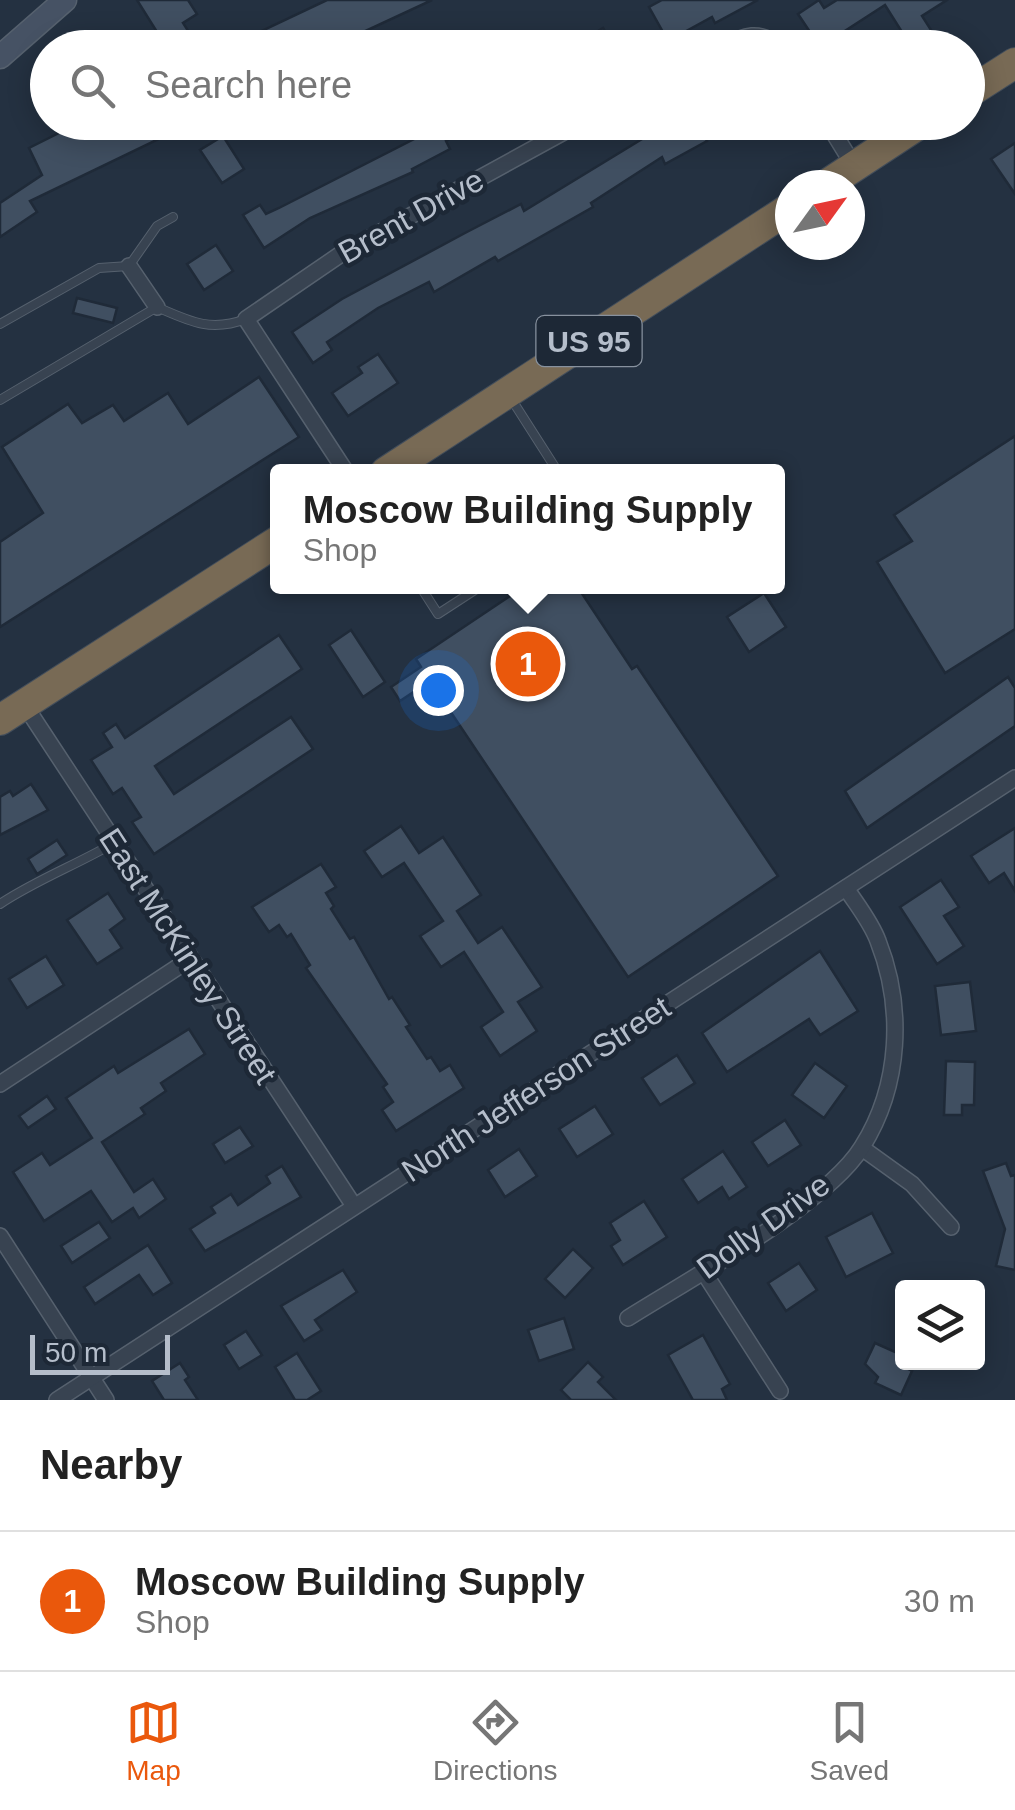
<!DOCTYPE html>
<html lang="en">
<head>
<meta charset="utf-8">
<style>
  :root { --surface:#fff; --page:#f6f6f6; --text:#222; --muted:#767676; --line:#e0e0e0; --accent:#ea580c }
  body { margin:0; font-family:Helvetica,sans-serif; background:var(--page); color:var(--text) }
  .controls { position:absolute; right:30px; bottom:30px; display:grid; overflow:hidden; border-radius:10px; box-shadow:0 5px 25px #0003 }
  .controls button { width:90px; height:90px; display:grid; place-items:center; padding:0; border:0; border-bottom:2px solid var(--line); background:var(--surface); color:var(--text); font:50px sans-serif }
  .compass { position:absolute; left:775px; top:170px; width:90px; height:90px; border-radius:50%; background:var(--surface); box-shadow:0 5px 25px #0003; rotate:57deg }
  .scale { position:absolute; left:30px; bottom:25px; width:140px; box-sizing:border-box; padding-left:10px; border:5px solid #b5becb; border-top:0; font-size:28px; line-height:35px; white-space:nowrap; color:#b5becb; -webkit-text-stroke:8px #1d2836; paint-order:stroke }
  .you { position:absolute; left:438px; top:690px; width:35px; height:35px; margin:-25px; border:8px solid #fff; border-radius:50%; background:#1a73e8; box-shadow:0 0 0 15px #1a73e833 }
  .badge { display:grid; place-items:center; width:65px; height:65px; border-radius:50%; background:var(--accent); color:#fff; font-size:32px; font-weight:700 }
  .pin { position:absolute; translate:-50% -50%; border:5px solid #fff; box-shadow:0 2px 10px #0006 }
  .popup { position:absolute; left:270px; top:464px; width:515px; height:130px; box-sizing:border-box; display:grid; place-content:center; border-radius:10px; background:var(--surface); filter:drop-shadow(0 2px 8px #0005); font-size:32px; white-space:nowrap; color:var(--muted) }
  .popup b { font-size:38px; color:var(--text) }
  .popup::after { content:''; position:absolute; left:50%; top:100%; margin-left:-20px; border:20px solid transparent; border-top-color:var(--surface) }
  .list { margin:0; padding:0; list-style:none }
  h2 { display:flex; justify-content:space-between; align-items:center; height:130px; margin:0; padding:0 40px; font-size:42px }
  h2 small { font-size:32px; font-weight:400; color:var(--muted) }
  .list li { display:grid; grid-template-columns:65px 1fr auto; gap:30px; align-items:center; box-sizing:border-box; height:140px; padding:0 40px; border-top:2px solid var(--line) }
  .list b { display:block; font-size:38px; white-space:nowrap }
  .list p { margin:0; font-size:32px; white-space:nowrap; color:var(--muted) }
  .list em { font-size:32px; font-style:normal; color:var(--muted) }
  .icon { flex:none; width:55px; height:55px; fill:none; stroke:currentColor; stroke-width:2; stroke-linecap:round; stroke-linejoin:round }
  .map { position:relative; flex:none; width:1015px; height:1400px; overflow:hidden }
  .search { position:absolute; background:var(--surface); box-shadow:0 5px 25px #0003; left:30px; right:30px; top:30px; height:110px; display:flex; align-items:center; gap:25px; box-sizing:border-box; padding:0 35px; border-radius:55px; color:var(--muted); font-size:38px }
  .sheet { height:270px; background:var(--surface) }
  nav { display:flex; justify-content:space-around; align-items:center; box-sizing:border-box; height:140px; border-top:2px solid var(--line); background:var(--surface); font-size:28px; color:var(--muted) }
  nav a { display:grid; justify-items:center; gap:5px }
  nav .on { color:var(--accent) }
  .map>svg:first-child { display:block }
</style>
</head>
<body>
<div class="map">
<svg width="1015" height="1400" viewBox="0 0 1015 1400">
  <rect width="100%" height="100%" fill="#243141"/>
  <g fill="#404f61" stroke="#1f2a38" stroke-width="2.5">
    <path d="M 137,0 L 188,0 L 197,14 L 183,23 L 199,48 L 167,48 Z"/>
    <path d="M 327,0 L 432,0 L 329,48 L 226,48 Z"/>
    <path d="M 662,0 L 758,0 L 715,23 L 712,17 L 668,41 L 649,7 Z"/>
    <path d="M 819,0 L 824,8 L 837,0 L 947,0 L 922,16 L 938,41 L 929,48 L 912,48 L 885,5 L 820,47 L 798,14 Z"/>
    <path d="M 603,28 L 615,48 L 570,48 Z"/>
    <path d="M 81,122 L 158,122 L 165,136 L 30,201 L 37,212 L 0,237 L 0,203 L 42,175 L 29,148 Z"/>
    <path d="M 428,122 L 482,122 L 446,141 L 450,149 L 412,169 L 413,172 L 310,218 L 264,248 L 243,215 L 260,205 L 266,214 L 279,208 L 418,137 L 414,130 Z"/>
    <path d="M 670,122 L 697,122 L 707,141 L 665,164 L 662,157 L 591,203 L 593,207 L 498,261 L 495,257 L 434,292 L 429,282 L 378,308 L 327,342 L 332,350 L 313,363 L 292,332 L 342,299 L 465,233 L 521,204 L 524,211 Z"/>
    <path d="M 223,136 L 244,169 L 222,183 L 200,150 Z"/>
    <path d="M 1015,143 L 1015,194 L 991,159 Z"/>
    <path d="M 216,245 L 233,271 L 204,290 L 187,264 Z"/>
    <path d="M 77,298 L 117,308 L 113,323 L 73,313 Z"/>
    <path d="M 378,354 L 398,383 L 348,416 L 332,393 L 362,373 L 358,367 Z"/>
    <path d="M 259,377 L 299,437 L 0,627 L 0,542 L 43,513 L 2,447 L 68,404 L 82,423 L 113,405 L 124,421 L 168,393 L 188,424 Z"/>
    <path d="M 1015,436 L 1015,629 L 945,673 L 877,562 L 912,541 L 894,515 Z"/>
    <path d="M 525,586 L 577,586 L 632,669 L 637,666 L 778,876 L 628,977 L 430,681 L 400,701 L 391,687 L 421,667 L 416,659 Z"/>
    <path d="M 764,593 L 786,627 L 749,652 L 727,617 Z"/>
    <path d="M 351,630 L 385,682 L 363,697 L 329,645 Z"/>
    <path d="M 279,635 L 302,669 L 155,766 L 174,794 L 291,717 L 313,749 L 154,854 L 132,822 L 141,817 L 122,788 L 113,794 L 91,760 L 112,747 L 103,733 L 116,724 L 125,738 Z"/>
    <path d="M 1008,677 L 1015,688 L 1015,726 L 867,828 L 845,791 Z"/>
    <path d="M 31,784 L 48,810 L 0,835 L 0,797 L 10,791 L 13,796 Z"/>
    <path d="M 401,826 L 419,853 L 443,837 L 481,895 L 457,911 L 478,943 L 502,927 L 542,987 L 518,1002 L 537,1031 L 500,1056 L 481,1027 L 503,1012 L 464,952 L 441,967 L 420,936 L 443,921 L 404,863 L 382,877 L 364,851 Z"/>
    <path d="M 1015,828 L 1015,891 L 1004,873 L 989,883 L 971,856 Z"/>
    <path d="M 57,840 L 67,855 L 37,874 L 28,859 Z"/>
    <path d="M 321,864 L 336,887 L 326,893 L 334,906 L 331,909 L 350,939 L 354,937 L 389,999 L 392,997 L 410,1025 L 406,1027 L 427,1059 L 431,1057 L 440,1071 L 450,1065 L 464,1088 L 396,1131 L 382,1110 L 393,1102 L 383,1087 L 387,1084 L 306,968 L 310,965 L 291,934 L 287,937 L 279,925 L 269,932 L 252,907 Z"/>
    <path d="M 941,880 L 959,907 L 944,916 L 964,946 L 937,964 L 900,907 Z"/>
    <path d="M 108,893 L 125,919 L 110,930 L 122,948 L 97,964 L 67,920 Z"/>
    <path d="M 820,951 L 858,1011 L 820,1035 L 809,1019 L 727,1072 L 702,1033 Z"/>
    <path d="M 46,956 L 64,985 L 27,1008 L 9,979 Z"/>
    <path d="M 970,982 L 976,1031 L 941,1035 L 935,986 Z"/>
    <path d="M 189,1029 L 205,1054 L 161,1083 L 166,1091 L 141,1108 L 145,1114 L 102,1142 L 134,1192 L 153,1179 L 166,1199 L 139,1218 L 133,1208 L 112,1222 L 91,1191 L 44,1221 L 13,1172 L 42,1153 L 50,1165 L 92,1138 L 66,1098 L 114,1066 L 118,1073 Z"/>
    <path d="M 677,1055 L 695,1083 L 660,1105 L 642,1078 Z"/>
    <path d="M 946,1061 L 975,1062 L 974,1105 L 962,1105 L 962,1115 L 944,1115 Z"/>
    <path d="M 815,1063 L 847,1086 L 824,1118 L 792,1095 Z"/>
    <path d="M 47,1096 L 56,1109 L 28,1128 L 19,1116 Z"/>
    <path d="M 595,1106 L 613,1134 L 577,1157 L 559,1129 Z"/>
    <path d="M 785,1120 L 801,1145 L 768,1166 L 752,1142 Z"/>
    <path d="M 240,1127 L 253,1146 L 225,1163 L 213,1144 Z"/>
    <path d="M 519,1149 L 537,1176 L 505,1197 L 488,1170 Z"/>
    <path d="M 723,1151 L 747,1187 L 729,1199 L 722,1187 L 698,1203 L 682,1179 Z"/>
    <path d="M 1006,1163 L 1011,1176 L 1015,1175 L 1015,1270 L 996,1266 L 1005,1229 L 983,1171 Z"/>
    <path d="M 282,1166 L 301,1197 L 205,1251 L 190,1229 L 215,1213 L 211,1207 L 231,1194 L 238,1205 L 270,1183 L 266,1176 Z"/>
    <path d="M 644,1201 L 667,1237 L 623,1265 L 611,1246 L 620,1240 L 610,1223 Z"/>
    <path d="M 872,1213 L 893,1253 L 846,1277 L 826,1237 Z"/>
    <path d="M 99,1222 L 110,1238 L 72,1263 L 61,1246 Z"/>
    <path d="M 148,1245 L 172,1283 L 153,1295 L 139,1275 L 95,1304 L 84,1287 Z"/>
    <path d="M 573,1249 L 593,1268 L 565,1298 L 545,1279 Z"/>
    <path d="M 799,1263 L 817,1290 L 786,1311 L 768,1283 Z"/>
    <path d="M 343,1270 L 357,1292 L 315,1320 L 322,1330 L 304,1341 L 281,1306 Z"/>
    <path d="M 564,1318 L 574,1349 L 539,1361 L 528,1330 Z"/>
    <path d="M 246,1331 L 262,1355 L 239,1369 L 224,1345 Z"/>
    <path d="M 703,1335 L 730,1384 L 722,1389 L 727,1400 L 693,1400 L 668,1355 Z"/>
    <path d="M 875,1343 L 902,1355 L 904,1367 L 912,1371 L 901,1395 L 875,1383 L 878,1377 L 865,1364 Z"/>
    <path d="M 297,1353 L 321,1391 L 307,1400 L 295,1400 L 275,1367 Z"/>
    <path d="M 588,1362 L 603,1377 L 598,1382 L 616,1400 L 571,1400 L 561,1390 Z"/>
    <path d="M 180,1363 L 189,1377 L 185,1380 L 198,1400 L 164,1400 L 152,1381 Z"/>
  </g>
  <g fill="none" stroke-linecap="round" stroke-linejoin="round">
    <defs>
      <g id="lane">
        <path d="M 859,41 L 863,48"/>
        <path d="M 0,324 L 99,268 L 129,266 L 157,226 L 173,217"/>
        <path d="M 0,400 L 157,307 C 191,322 211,332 246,319"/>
        <path d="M 512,400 L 558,472"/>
        <path d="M 420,586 L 438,614 L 481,586"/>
        <path d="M 0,904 C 36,880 76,865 114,843"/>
      </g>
      <g id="street">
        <path d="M 721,48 C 744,35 760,29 780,48"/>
        <path d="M 827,122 L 854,166"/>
        <path d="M 129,266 L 157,307"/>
        <path d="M 346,472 L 246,319 L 341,254 L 582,122"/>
        <path d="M 24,704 L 354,1206"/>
        <path d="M 0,1084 L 190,959"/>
        <path d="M 862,1148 L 912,1184 L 951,1227"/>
        <path d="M 0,1236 L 106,1400"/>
        <path d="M 703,1271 L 780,1391"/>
        <path d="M 628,1318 C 688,1280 827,1204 862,1147 C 901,1085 904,1007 878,941 C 871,922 857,905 846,888"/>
        <path d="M 57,1400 L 1015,778"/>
      </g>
      <path id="secondary" d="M 0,57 L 65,0"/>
      <g id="highway">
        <path d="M 968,93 L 1015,63"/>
        <path d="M 826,185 L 922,122"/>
        <path d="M 386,472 L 790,208"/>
        <path d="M 0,720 L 278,541"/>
      </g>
    </defs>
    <use href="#lane" stroke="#56616e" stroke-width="10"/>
    <use href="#street" stroke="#56616e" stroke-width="18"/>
    <use href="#secondary" stroke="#56616e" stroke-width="25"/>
    <use href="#highway" stroke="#434e5b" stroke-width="32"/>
    <use href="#lane" stroke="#384351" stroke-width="8"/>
    <use href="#street" stroke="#384351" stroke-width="15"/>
    <use href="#secondary" stroke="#465264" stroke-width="22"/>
    <use href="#highway" stroke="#786a55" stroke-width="30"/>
  </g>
  <g text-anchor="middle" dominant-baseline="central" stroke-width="9" stroke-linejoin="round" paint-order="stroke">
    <rect fill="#1d2836" stroke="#87919e" stroke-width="2.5" x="536.5" y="316" width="105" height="50" rx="8"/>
    <g font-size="30" font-weight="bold" fill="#b5becb">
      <text x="589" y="341">US 95</text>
    </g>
    <g font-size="32" fill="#b5becb" stroke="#1d2836">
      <text transform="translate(411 216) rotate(-29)">Brent Drive</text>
      <text transform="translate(188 956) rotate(57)">East McKinley Street</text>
      <text transform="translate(536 1089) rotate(-33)">North Jefferson Street</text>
      <text transform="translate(763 1226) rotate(-36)">Dolly Drive</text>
    </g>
  </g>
</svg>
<div class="controls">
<button><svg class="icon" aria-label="layers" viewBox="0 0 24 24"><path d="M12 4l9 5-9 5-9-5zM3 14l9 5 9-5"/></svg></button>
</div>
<svg class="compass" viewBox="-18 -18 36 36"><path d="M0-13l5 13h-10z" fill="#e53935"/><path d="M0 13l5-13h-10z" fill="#767676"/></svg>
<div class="scale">50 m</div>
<div class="you"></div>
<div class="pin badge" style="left:528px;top:664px">1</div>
<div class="popup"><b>Moscow Building Supply</b>Shop</div>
<div class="search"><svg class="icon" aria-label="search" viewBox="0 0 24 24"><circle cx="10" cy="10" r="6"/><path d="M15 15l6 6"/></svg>Search here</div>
</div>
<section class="sheet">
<h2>Nearby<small></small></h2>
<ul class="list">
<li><span class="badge">1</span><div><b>Moscow Building Supply</b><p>Shop</p></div><em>30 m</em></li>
</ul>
</section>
<nav>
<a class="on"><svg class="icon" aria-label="map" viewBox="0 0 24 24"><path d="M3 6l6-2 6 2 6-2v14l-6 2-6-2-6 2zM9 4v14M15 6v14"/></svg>Map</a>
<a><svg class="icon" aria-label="directions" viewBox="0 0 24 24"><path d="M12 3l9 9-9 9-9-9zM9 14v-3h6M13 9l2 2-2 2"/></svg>Directions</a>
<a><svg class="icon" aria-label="saved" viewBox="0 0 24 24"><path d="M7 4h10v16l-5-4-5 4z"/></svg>Saved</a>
</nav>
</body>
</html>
